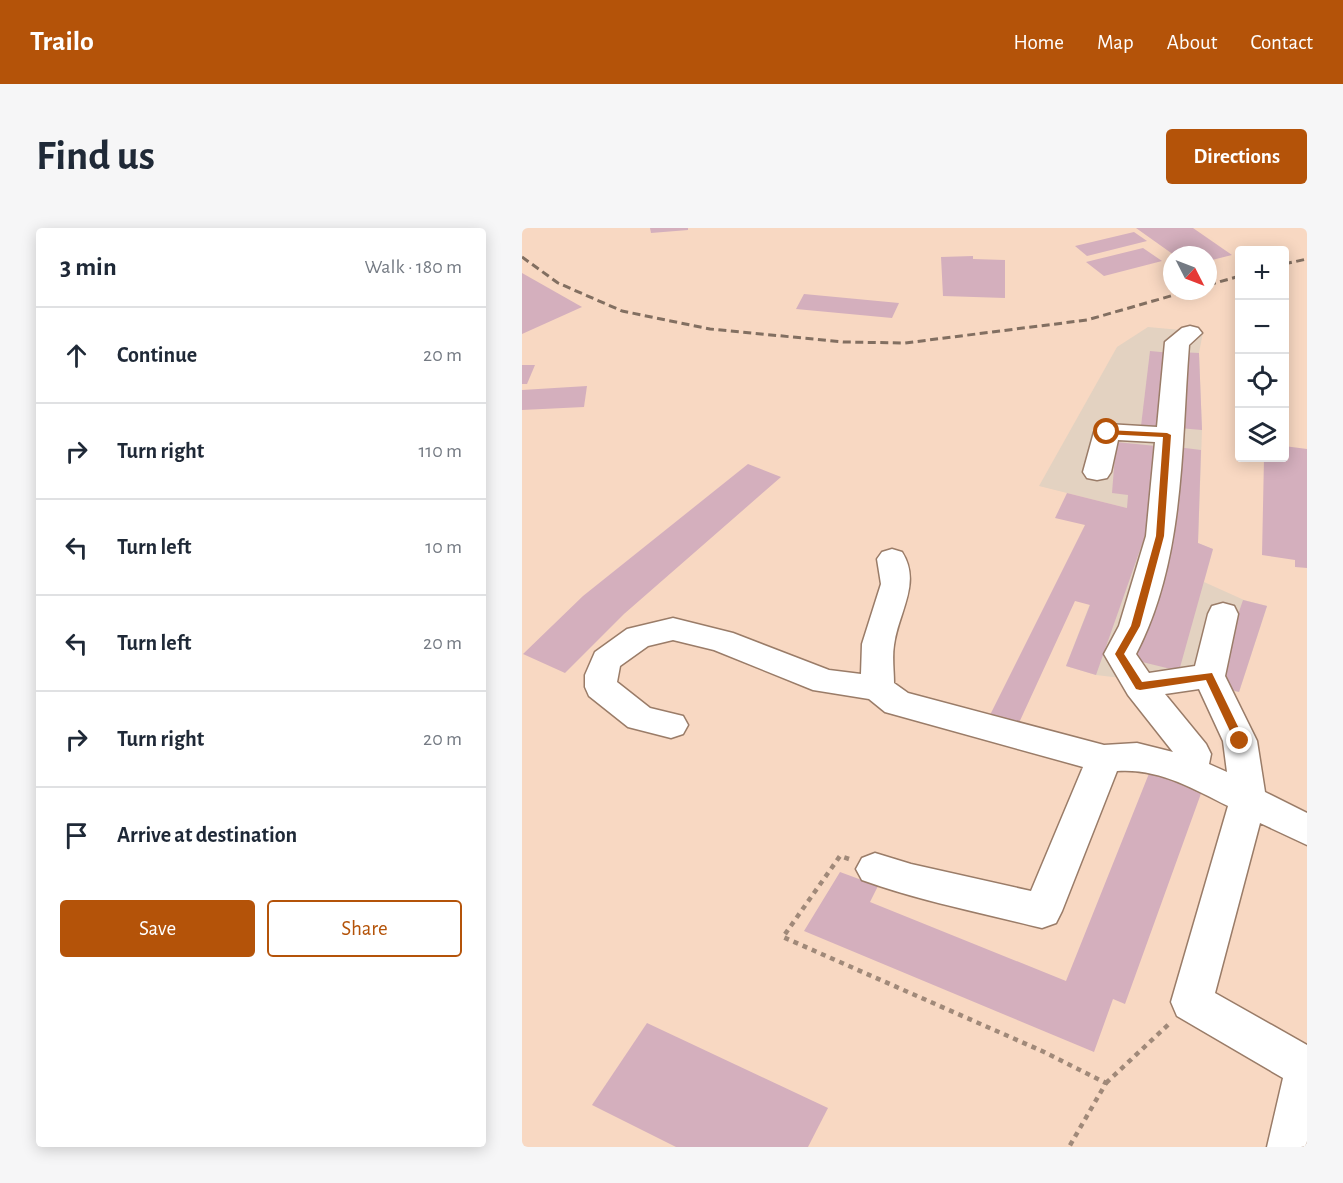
<!DOCTYPE html>
<html lang="en">
<head>
<meta charset="utf-8">
<style>
  :root { --surface:#fff; --page:#f6f6f7; --text:#1f2937; --muted:#747a83; --line:#e0e1e3; --accent:#b45309 }
  body { margin:0; font-family:"Alegreya Sans",sans-serif; background:var(--page); color:var(--text) }
  .controls { position:absolute; right:18px; top:18px; display:grid; overflow:hidden; border-radius:6px; box-shadow:0 3px 15px #0003 }
  .controls button { width:54px; height:54px; display:grid; place-items:center; padding:0; border:0; border-bottom:2px solid var(--line); background:var(--surface); color:var(--text); font:30px sans-serif }
  .compass { position:absolute; left:641px; top:18px; width:54px; height:54px; border-radius:50%; background:var(--surface); box-shadow:0 3px 15px #0003; rotate:132deg }
  .stop { position:absolute; width:18px; height:18px; margin:-14px; border:4px solid #b45309; border-radius:50%; background:#fff }
  .stop.end { background:#b45309; border-color:#fff; box-shadow:0 2px 6px #0008 }
  .list { margin:0; padding:0; list-style:none }
  h2 { display:flex; justify-content:space-between; align-items:center; height:78px; margin:0; padding:0 24px; font-size:26px }
  h2 small { font-size:20px; font-weight:400; color:var(--muted) }
  .list li { display:grid; grid-template-columns:39px 1fr auto; gap:18px; align-items:center; box-sizing:border-box; height:96px; padding:0 24px; border-top:2px solid var(--line) }
  .list b { display:block; font-size:22px; white-space:nowrap }
  .list em { font-size:20px; font-style:normal; color:var(--muted) }
  .actions { display:flex; gap:12px; padding:18px 24px }
  .actions a { flex:1; padding:14px 0; border:2px solid var(--accent); border-radius:6px; text-align:center; font-size:21px; color:var(--accent) }
  .actions .main { background:var(--accent); color:#fff }
  .icon { flex:none; width:33px; height:33px; fill:none; stroke:currentColor; stroke-width:2; stroke-linecap:round; stroke-linejoin:round }
  .map { position:relative; flex:none; width:785px; height:919px; overflow:hidden; border-radius:6px }
  header { display:flex; align-items:center; gap:36px; box-sizing:border-box; height:84px; padding:0 30px; background:var(--accent); color:#fff }
  header strong { font-size:28px }
  nav { display:flex; gap:33px; margin-inline-start:auto; font-size:21px }
  .intro { display:flex; align-items:center; justify-content:space-between; box-sizing:border-box; height:144px; padding:0 36px }
  h1 { margin:0; font-size:42px }
  .button { padding:15px 27px; border-radius:6px; background:var(--accent); color:#fff; font-size:21px; font-weight:700 }
  main { display:flex; gap:36px; padding:0 36px }
  aside { flex:1; background:var(--surface); border-radius:6px; box-shadow:0 3px 15px #0003 }
  .map>svg:first-child { display:block }
</style>
</head>
<body>
<header>
<strong>Trailo</strong>
<nav><a>Home</a><a>Map</a><a>About</a><a>Contact</a></nav>
</header>
<div class="intro"><h1>Find us</h1><a class="button">Directions</a></div>
<main>
<aside>
<h2>3 min<small>Walk · 180 m</small></h2>
<ul class="list">
<li><svg class="icon" aria-label="ahead" viewBox="0 0 24 24"><path d="M12 20V5M6 11l6-6 6 6"/></svg><div><b>Continue</b></div><em>20 m</em></li>
<li><svg class="icon" aria-label="right" viewBox="0 0 24 24"><path d="M7 20v-9h11M14 6l5 5-5 5"/></svg><div><b>Turn right</b></div><em>110 m</em></li>
<li><svg class="icon" aria-label="left" viewBox="0 0 24 24"><path d="M17 20v-9H6M10 6l-5 5 5 5"/></svg><div><b>Turn left</b></div><em>10 m</em></li>
<li><svg class="icon" aria-label="left" viewBox="0 0 24 24"><path d="M17 20v-9H6M10 6l-5 5 5 5"/></svg><div><b>Turn left</b></div><em>20 m</em></li>
<li><svg class="icon" aria-label="right" viewBox="0 0 24 24"><path d="M7 20v-9h11M14 6l5 5-5 5"/></svg><div><b>Turn right</b></div><em>20 m</em></li>
<li><svg class="icon" aria-label="arrive" viewBox="0 0 24 24"><path d="M6 21V4h12l-3 4 3 4H6"/></svg><div><b>Arrive at destination</b></div></li>
</ul>
<div class="actions"><a class="main">Save</a><a>Share</a></div>
</aside>
<div class="map">
<svg width="785" height="919" viewBox="0 0 785 919">
  <rect width="100%" height="100%" fill="#f8d8c2"/>
  <path fill="#e3d2c1" d="M 626,99 L 681,104 L 677,125 L 680,202 L 676,315 L 691,321 L 682,354 L 722,372 L 745,378 L 717,464 L 574,447 L 544,438 L 605,280 L 517,258 L 595,119 Z"/>
  <g fill="#d4afbd">
    <path d="M 128,0 L 166,0 L 166,2 L 129,5 Z"/>
    <path d="M 614,0 L 671,0 L 710,27 L 686,33 L 686,27 L 652,27 Z"/>
    <path d="M 612,4 L 625,13 L 565,28 L 553,18 Z"/>
    <path d="M 621,20 L 640,33 L 582,48 L 564,34 Z"/>
    <path d="M 451,28 L 451,31 L 483,32 L 483,70 L 421,68 L 419,29 Z"/>
    <path d="M 0,45 L 60,79 L 0,106 Z"/>
    <path d="M 282,66 L 377,75 L 370,90 L 274,81 Z"/>
    <path d="M 628,123 L 649,125 L 642,201 L 619,198 Z"/>
    <path d="M 657,124 L 677,125 L 680,202 L 657,200 Z"/>
    <path d="M 0,137 L 13,137 L 5,156 L 0,156 Z"/>
    <path d="M 65,158 L 62,179 L 0,182 L 0,162 Z"/>
    <path d="M 594,214 L 634,218 L 631,285 L 574,447 L 544,438 L 568,377 L 553,373 L 496,497 L 467,489 L 563,297 L 533,290 L 545,265 L 605,280 L 606,267 L 590,265 Z"/>
    <path d="M 762,218 L 785,221 L 785,340 L 773,339 L 773,332 L 740,327 L 742,230 L 762,230 Z"/>
    <path d="M 655,219 L 679,222 L 676,315 L 691,321 L 657,443 L 612,432 Z"/>
    <path d="M 226,236 L 259,249 L 102,386 L 43,445 L 1,426 L 61,368 Z"/>
    <path d="M 721,372 L 745,378 L 717,464 L 692,457 Z"/>
    <path d="M 628,543 L 681,560 L 603,776 L 591,771 L 572,824 L 282,703 L 318,644 L 356,658 L 348,674 L 544,753 Z"/>
    <path d="M 125,795 L 306,880 L 286,919 L 154,919 L 70,877 Z"/>
  </g>
  <g fill="none" stroke-linecap="round" stroke-linejoin="round">
    <defs>
      <path id="minor" d="M 668,98 L 676,100 L 680,105 L 667,117 C 659,219 663,332 614,426 L 627,445 L 673,438 L 686,386 L 690,378 L 701,375 L 712,378 L 716,386 L 703,448 L 735,513 L 743,564 L 785,585 L 785,617 L 738,595 L 693,765 L 785,817 L 785,919 L 745,919 L 761,850 L 655,788 L 649,774 L 706,578 C 670,560 636,540 595,543 L 540,683 L 534,695 L 520,700 C 460,685 398,673 340,652 L 334,641 L 340,630 L 353,625 L 389,636 L 509,663 L 561,539 L 363,484 L 347,471 L 291,462 L 192,422 L 151,412 L 126,418 L 98,438 L 95,454 L 128,480 L 161,488 L 166,497 L 161,506 L 149,510 L 106,499 L 67,468 L 63,459 L 63,447 L 73,424 L 105,401 L 151,390 L 211,405 L 307,442 L 339,446 L 340,416 L 359,356 L 355,331 L 360,324 L 370,321 L 380,324 C 400,355 376,385 372,417 C 370,429 372,443 372,455 L 386,465 L 582,517 L 615,515 L 651,524 L 606,467 L 582,426 L 597,398 L 624,308 L 633,214 L 596,212 L 589,244 L 585,250 L 575,252 L 565,250 L 561,244 L 572,204 L 576,198 L 585,196 L 635,199 L 643,114 L 660,100 ZM 677,461 L 701,513 L 705,544 L 687,536 L 689,526 L 684,516 L 643,466 Z"/>
    </defs>
    <use href="#minor" stroke="#9a7c68" stroke-width="3"/>
    <g stroke="#a08979" stroke-width="4.5" stroke-dasharray="5 5" stroke-linecap="butt">
      <path d="M 327,631 L 318,628 L 261,709 L 520,823 L 584,855 L 547,919"/>
      <path d="M 584,855 L 648,795"/>
    </g>
    <use href="#minor" fill="#fff" fill-rule="evenodd"/>
    <g stroke="#826f61" stroke-width="3" stroke-dasharray="8 4.5" stroke-linecap="butt">
      <path d="M 0,29 L 36,55 L 100,83 L 188,101 L 322,114 L 383,115 L 565,92 L 666,63"/>
      <path d="M 762,36 L 785,31"/>
      <path d="M 686,57 L 718,48"/>
    </g>
  </g>
  <path fill="#b45309" d="M 585,202 L 645,205 L 649,207 L 642,308 L 618,398 L 602,426 L 620,454 L 690,445 L 723,513 L 722,516 L 714,516 L 684,452 L 618,462 L 614,461 L 593,426 L 609,398 L 634,308 L 641,209 L 582,206 L 582,203 Z"/>
</svg>
<div class="controls">
<button>+</button>
<button>−</button>
<button><svg class="icon" aria-label="locate" viewBox="0 0 24 24"><circle cx="12" cy="12" r="6"/><path d="M12 2v4M12 18v4M2 12h4M18 12h4"/></svg></button>
<button><svg class="icon" aria-label="layers" viewBox="0 0 24 24"><path d="M12 4l9 5-9 5-9-5zM3 14l9 5 9-5"/></svg></button>
</div>
<svg class="compass" viewBox="-18 -18 36 36"><path d="M0-13l5 13h-10z" fill="#e53935"/><path d="M0 13l5-13h-10z" fill="#747a83"/></svg>
<div class="stop" style="left:585px;top:204px"></div>
<div class="stop end" style="left:718px;top:513px"></div>
</div>
</main>
</body>
</html>
